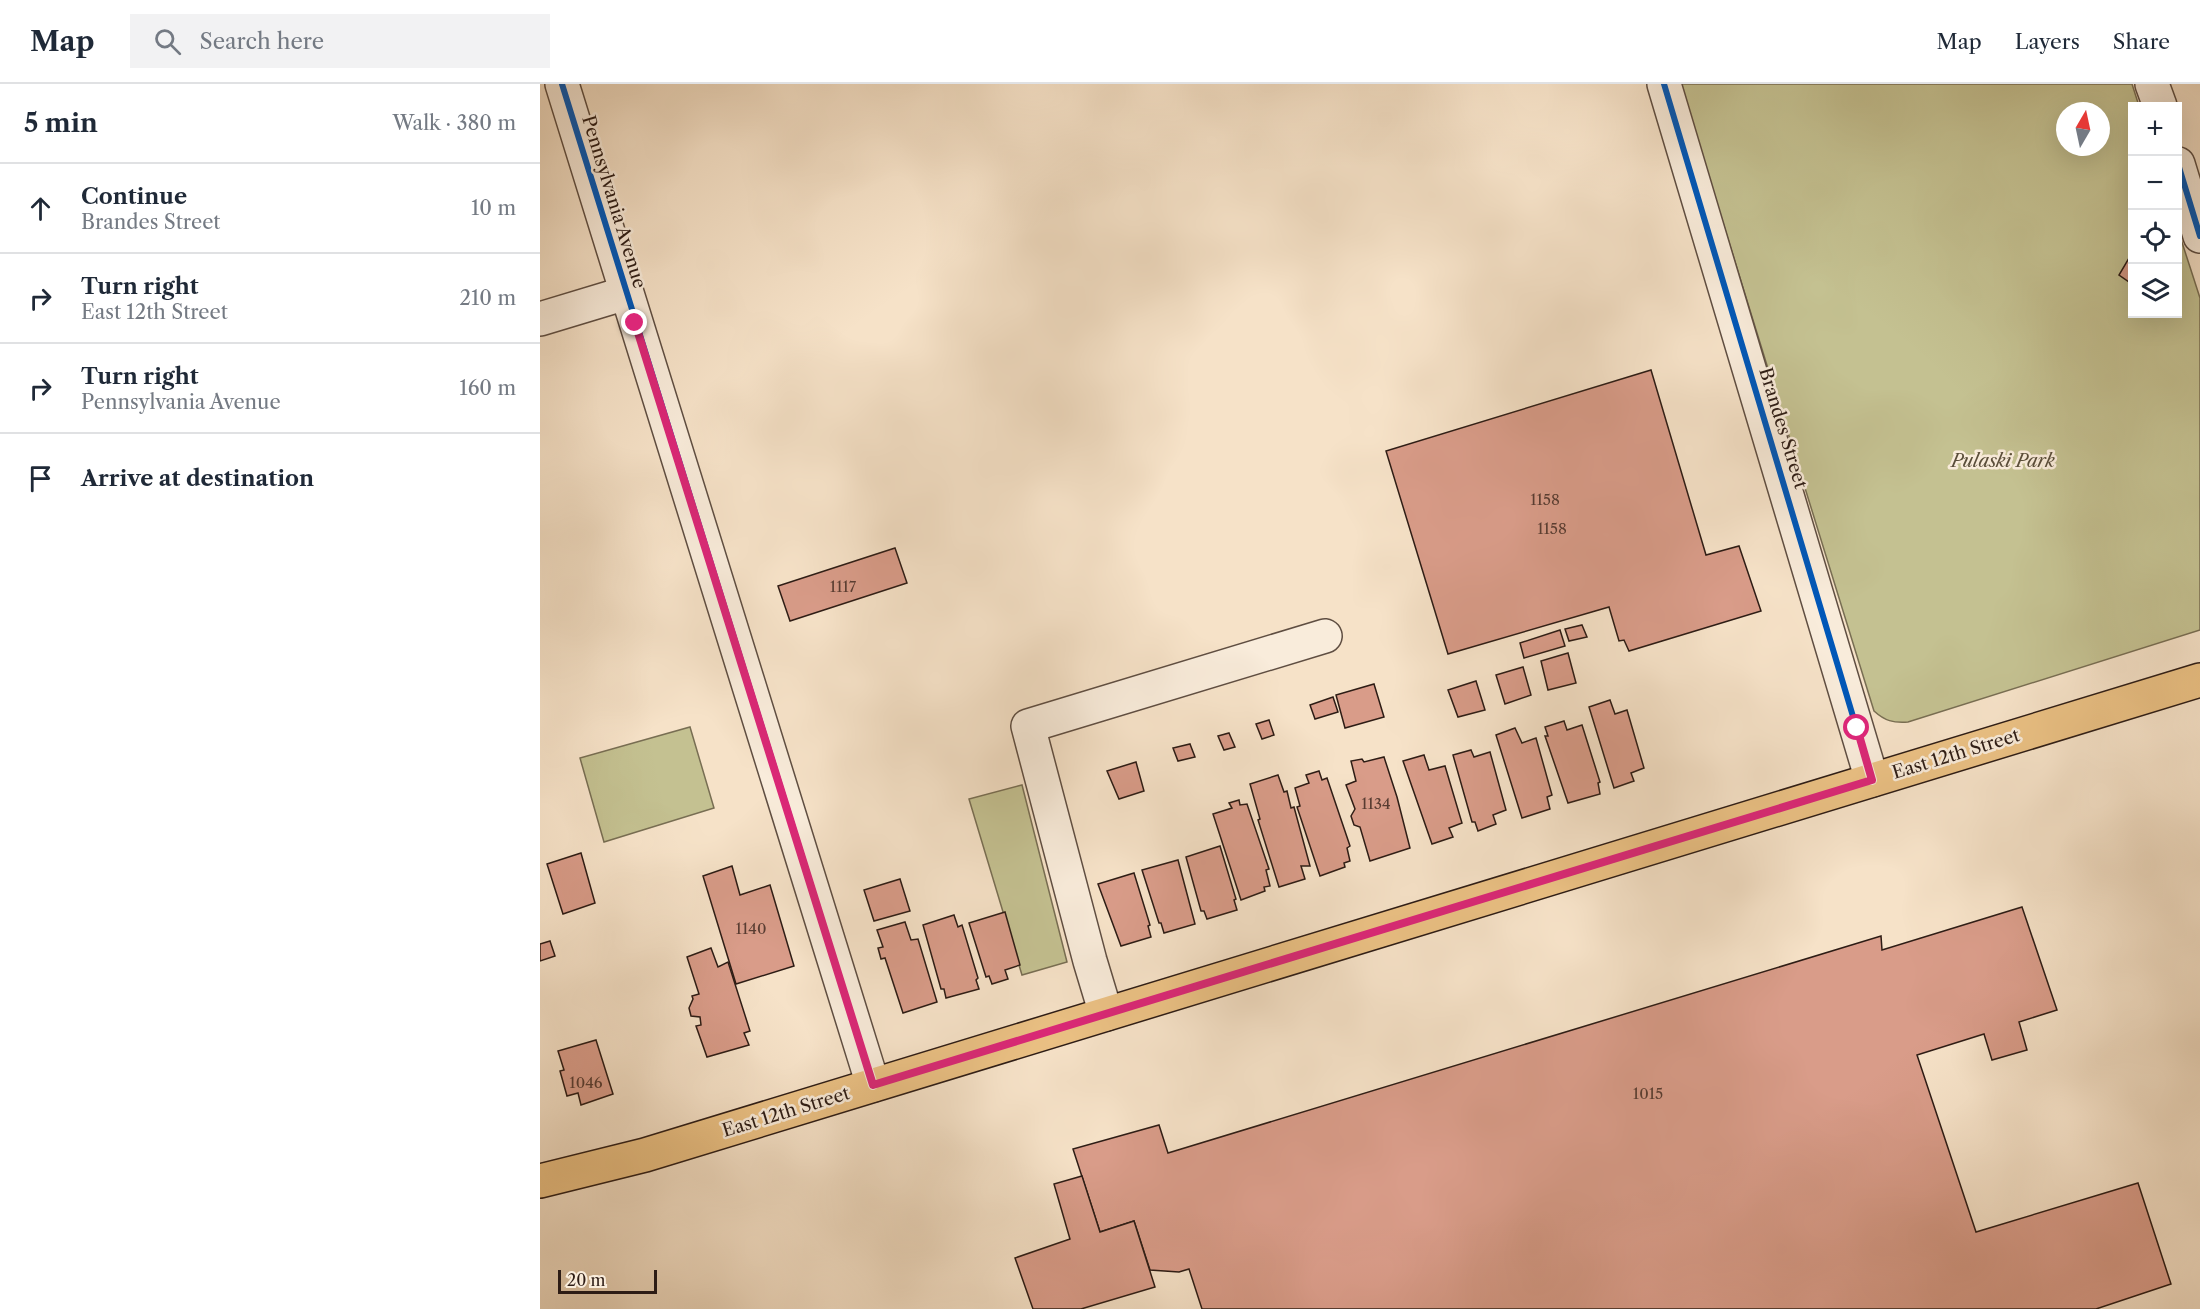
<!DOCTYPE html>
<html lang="en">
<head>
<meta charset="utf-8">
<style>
  :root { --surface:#fff; --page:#f2f2f3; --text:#1f2937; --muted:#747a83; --line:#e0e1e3 }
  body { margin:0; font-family:"Libre Caslon Text",serif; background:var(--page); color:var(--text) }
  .controls { position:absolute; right:18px; top:18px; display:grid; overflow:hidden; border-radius:0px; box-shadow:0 6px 24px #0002 }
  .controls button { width:54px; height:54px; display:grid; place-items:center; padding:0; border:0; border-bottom:2px solid var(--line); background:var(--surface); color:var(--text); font:30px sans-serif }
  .compass { position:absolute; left:1516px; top:18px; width:54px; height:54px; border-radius:50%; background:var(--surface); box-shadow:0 6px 24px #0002; rotate:9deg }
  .scale { position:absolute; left:18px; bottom:15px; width:99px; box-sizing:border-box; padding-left:6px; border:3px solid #2d1c15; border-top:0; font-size:16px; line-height:21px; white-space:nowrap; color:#2d1c15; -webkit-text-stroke:4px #f9ecdb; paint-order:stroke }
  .stop { position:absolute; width:18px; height:18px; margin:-14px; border:4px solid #db2777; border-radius:50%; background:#fff }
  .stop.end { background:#db2777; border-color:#fff; box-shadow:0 2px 6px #0008 }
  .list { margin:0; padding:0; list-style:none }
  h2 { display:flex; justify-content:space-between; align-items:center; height:78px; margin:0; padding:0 24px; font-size:26px }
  h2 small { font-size:20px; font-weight:400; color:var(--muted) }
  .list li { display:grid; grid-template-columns:39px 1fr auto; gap:18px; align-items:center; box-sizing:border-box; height:90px; padding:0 24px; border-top:2px solid var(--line) }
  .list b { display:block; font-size:22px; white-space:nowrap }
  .list p { margin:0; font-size:20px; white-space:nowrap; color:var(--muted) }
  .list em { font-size:20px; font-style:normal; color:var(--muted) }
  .icon { flex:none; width:33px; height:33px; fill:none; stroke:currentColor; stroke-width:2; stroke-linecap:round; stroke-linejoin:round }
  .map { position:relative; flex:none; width:1660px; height:1225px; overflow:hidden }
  header { display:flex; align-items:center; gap:36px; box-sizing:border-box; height:84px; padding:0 30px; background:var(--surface); border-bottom:2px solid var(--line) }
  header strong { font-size:28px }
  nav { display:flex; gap:33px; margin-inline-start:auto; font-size:21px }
  .search { width:420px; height:54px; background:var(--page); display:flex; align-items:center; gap:15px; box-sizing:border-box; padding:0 21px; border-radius:0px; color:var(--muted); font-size:22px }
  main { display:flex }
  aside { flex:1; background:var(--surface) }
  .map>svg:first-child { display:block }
</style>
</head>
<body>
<header>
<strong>Map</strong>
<div class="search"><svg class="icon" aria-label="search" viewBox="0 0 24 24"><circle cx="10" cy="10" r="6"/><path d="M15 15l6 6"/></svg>Search here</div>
<nav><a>Map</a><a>Layers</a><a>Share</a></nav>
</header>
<main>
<aside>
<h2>5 min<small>Walk · 380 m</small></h2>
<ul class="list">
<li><svg class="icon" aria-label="ahead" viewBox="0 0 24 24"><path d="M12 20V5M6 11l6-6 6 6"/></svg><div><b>Continue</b><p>Brandes Street</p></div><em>10 m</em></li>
<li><svg class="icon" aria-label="right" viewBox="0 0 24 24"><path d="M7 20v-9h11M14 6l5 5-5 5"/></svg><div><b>Turn right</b><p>East 12th Street</p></div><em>210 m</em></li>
<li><svg class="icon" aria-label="right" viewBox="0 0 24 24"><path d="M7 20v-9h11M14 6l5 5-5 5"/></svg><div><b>Turn right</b><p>Pennsylvania Avenue</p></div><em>160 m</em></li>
<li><svg class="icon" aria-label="arrive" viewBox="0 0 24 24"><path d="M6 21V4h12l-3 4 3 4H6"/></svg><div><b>Arrive at destination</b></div></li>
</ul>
</aside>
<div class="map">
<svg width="1660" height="1225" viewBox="0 0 1660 1225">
  <rect width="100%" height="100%" fill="#f6e2c8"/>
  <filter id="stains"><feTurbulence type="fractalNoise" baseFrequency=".00333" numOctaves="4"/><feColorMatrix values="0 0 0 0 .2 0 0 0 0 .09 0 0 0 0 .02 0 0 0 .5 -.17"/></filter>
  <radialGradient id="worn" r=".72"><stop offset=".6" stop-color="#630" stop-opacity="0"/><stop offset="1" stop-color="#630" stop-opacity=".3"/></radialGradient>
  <g fill="#c4c191" stroke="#786e53" stroke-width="1.5" fill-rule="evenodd">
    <path d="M 1140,0 L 1592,0 L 1599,22 L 1592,22 L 1592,230 L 1638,230 L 1638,146 L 1660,214 L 1660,546 L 1368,638 C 1353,639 1345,637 1334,627 ZM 1525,27 L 1561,27 L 1561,63 L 1525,63 Z"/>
    <path d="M 150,643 L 174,724 L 64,758 L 40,674 Z"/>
    <path d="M 482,701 L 527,878 L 482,891 L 429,715 Z"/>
  </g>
  <g fill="#d99c89" stroke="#2d1c15" stroke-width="1.5">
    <path d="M 1592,169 L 1592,200 L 1579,191 Z"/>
    <path d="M 1111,286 L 1166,471 L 1199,462 L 1221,527 L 1089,567 L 1084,556 L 1079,557 L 1069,523 L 908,570 L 846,367 Z"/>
    <path d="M 355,464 L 367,499 L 250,537 L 238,502 Z"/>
    <path d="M 1042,541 L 1047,553 L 1029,557 L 1025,545 Z"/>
    <path d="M 1020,546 L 1025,562 L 984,574 L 980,559 Z"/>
    <path d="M 1028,569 L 1036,599 L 1008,606 L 1001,577 Z"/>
    <path d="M 983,583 L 991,611 L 965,620 L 956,591 Z"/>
    <path d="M 936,597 L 945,626 L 918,633 L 908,606 Z"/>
    <path d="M 834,600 L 844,633 L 805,644 L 796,611 Z"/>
    <path d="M 793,613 L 798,628 L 775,635 L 770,621 Z"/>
    <path d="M 1070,616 L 1075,630 L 1087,626 L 1104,684 L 1091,689 L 1094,697 L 1074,704 L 1049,623 Z"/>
    <path d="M 729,636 L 734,651 L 722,655 L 716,640 Z"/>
    <path d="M 1024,637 L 1027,646 L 1042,641 L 1060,698 L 1058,699 L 1060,710 L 1028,719 L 1005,652 L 1008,652 L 1005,643 Z"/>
    <path d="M 975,644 L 982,659 L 996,654 L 1012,711 L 1007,713 L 1010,725 L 982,734 L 956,651 Z"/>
    <path d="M 689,649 L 695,663 L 684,666 L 678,652 Z"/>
    <path d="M 650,660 L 655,673 L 638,677 L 633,664 Z"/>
    <path d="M 931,666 L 934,673 L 950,668 L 966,726 L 953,731 L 956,740 L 938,747 L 935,738 L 932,738 L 913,671 Z"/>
    <path d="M 884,671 L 889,686 L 905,682 L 922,739 L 909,744 L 913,753 L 892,760 L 863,677 Z"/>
    <path d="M 844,673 L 857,713 L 870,764 L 830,777 L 820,743 L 814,741 L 811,732 L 815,725 L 806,701 L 816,697 L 811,677 L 822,675 L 824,678 Z"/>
    <path d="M 596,678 L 604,707 L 579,715 L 567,687 Z"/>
    <path d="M 779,687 L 782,696 L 787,694 L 810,762 L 807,764 L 810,777 L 804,779 L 805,783 L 780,792 L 757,723 L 760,722 L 755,704 L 769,699 L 766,691 Z"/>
    <path d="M 738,691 L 744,708 L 747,707 L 751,724 L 754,723 L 770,782 L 761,782 L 765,795 L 739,803 L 718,736 L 720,735 L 710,700 Z"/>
    <path d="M 699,716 L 700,721 L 707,720 L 729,785 L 726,786 L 730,802 L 724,803 L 725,807 L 701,816 L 673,730 L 692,724 L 689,719 Z"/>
    <path d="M 680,762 L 696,815 L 694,816 L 697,826 L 667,835 L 664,827 L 661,827 L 646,773 Z"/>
    <path d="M 41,769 L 55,819 L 23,830 L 7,780 Z"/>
    <path d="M 638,776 L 655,840 L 624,849 L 621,839 L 619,839 L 602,786 Z"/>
    <path d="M 192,782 L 200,811 L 230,801 L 254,882 L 196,900 L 163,792 Z"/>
    <path d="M 594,789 L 610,841 L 608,842 L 611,853 L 581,862 L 558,800 Z"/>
    <path d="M 360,795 L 370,827 L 334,837 L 324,806 Z"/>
    <path d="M 1482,823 L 1517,926 L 1479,938 L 1487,966 L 1452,976 L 1444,950 L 1377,971 L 1436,1148 L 1598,1099 L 1631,1200 L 1556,1225 L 662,1225 L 649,1185 L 639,1188 L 610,1186 L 594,1137 L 560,1148 L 533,1065 L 619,1041 L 628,1069 L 1341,852 L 1342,866 Z"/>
    <path d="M 465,828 L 480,881 L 465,886 L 468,895 L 452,900 L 449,892 L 446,893 L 429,839 Z"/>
    <path d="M 414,831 L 418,843 L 422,841 L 438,894 L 436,896 L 439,905 L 406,914 L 404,905 L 401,905 L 383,841 Z"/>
    <path d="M 365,838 L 371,856 L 378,855 L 397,918 L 363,929 L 345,874 L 341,875 L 338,864 L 343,863 L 337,846 Z"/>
    <path d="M 10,857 L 15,872 L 0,877 L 0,860 Z"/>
    <path d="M 171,864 L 178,883 L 188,878 L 210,947 L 204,949 L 209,961 L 167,973 L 156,942 L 161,941 L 160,933 L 151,932 L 149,924 L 153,915 L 152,912 L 159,910 L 147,873 Z"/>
    <path d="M 56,956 L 73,1010 L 41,1021 L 38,1009 L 27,1012 L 20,987 L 24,986 L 18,967 Z"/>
    <path d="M 542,1092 L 560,1148 L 594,1137 L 615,1203 L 541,1225 L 493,1225 L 475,1174 L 530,1155 L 514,1100 Z"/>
  </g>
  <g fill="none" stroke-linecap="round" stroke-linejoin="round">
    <defs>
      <g id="minor">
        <path d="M 22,0 L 333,1001"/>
        <path d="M 1124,0 L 1332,696"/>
        <path d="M 1612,0 L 1620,22"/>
        <path d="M 1638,80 L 1660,152"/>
        <path d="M 0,235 L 86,209"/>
        <path d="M 566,930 L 550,877 L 488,642 L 785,552"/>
      </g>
      <path id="major" d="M 0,1097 L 105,1071 L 1660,596"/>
    </defs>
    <use href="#minor" stroke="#5f4e42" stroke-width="36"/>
    <use href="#major" stroke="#2d1c15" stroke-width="36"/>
    <use href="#minor" stroke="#f9ecdb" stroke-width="33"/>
    <use href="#major" stroke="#ebc184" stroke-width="33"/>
    <defs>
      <g id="cycleway">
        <path d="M 22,0 L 333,1001"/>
        <path d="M 1124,0 L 1332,696"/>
        <path d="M 1638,80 L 1660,152"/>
      </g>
    </defs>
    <use href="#cycleway" stroke="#f9ecdb" stroke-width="10"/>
    <use href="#cycleway" stroke="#0057b8" stroke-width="6"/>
  </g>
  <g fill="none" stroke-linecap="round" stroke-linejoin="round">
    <path stroke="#db2777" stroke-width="8" d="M 95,239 L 333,1001 L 1332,696 L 1317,644"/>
  </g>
  <g text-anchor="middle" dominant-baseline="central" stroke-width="5" stroke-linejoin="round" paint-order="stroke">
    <g font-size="15" fill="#583c32">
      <text x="1005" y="415">1158</text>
      <text x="1012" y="444">1158</text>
      <text x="303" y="502">1117</text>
      <text x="836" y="719">1134</text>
      <text x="211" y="844">1140</text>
      <text x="46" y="998">1046</text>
      <text x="1108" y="1009">1015</text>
    </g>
    <g font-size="18" fill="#2d1c15" stroke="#f9ecdb">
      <text transform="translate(74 118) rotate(73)">Pennsylvania Avenue</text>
      <text transform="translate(1243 344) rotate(73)">Brandes Street</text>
      <text transform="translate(1416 670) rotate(-17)">East 12th Street</text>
      <text transform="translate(246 1028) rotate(-17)">East 12th Street</text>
    </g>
    <g font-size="18" font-style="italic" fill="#5a4e3a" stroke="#f9ecdb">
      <text x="1463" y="377">Pulaski Park</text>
    </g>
  </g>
  <rect width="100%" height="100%" filter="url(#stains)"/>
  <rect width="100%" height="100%" fill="url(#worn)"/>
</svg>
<div class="controls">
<button>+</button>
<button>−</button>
<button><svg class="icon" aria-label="locate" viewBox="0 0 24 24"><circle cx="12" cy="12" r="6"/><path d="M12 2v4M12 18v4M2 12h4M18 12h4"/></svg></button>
<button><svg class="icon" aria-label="layers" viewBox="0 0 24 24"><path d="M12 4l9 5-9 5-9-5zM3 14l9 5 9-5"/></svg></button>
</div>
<svg class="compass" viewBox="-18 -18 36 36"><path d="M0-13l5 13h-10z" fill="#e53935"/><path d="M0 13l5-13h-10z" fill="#747a83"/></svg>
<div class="scale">20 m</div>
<div class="stop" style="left:1317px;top:644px"></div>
<div class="stop end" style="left:95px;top:239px"></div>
</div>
</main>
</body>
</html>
